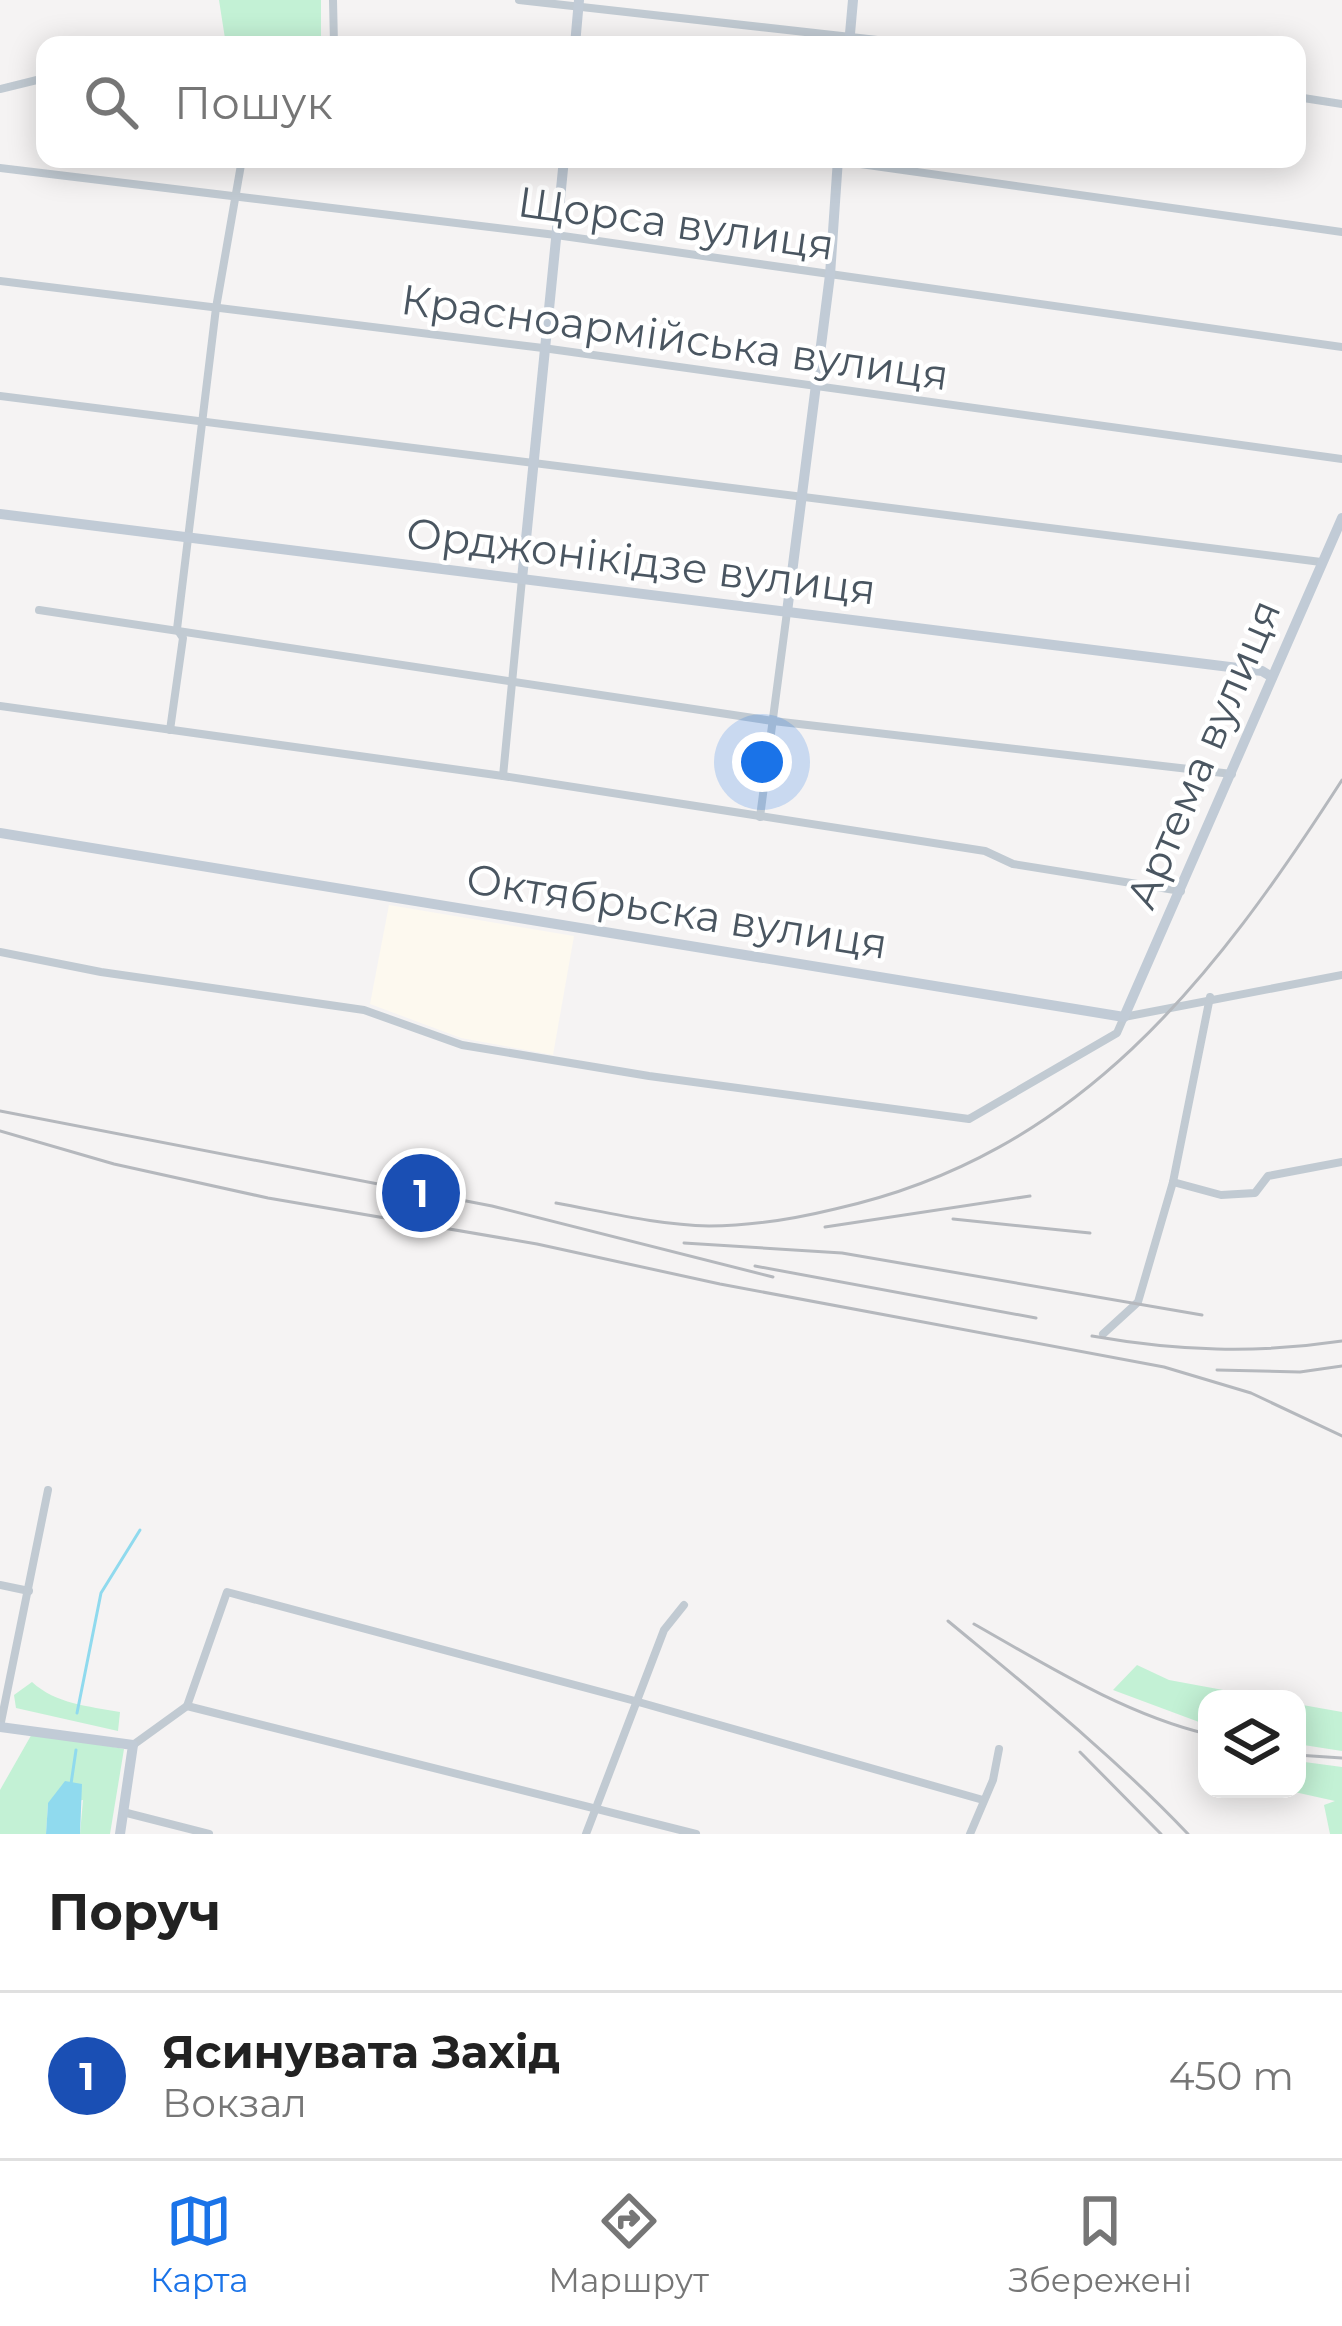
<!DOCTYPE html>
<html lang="uk">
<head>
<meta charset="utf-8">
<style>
  :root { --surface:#fff; --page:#f6f6f6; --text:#222; --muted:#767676; --line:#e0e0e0; --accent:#1a73e8 }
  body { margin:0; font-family:Montserrat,sans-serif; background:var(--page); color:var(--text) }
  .controls { position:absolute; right:36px; bottom:36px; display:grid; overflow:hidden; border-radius:24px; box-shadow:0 6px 30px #0003 }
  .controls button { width:108px; height:108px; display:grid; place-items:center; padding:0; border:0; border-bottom:3px solid var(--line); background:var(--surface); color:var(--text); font:60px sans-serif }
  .you { position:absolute; left:762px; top:762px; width:42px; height:42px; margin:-30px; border:9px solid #fff; border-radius:50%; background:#1a73e8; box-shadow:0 0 0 18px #1a73e833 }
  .badge { display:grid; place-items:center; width:78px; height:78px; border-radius:50%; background:var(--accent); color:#fff; font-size:39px; font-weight:700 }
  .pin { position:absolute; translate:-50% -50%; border:6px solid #fff; box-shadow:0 3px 12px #0006 }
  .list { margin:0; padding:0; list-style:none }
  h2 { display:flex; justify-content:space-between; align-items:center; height:156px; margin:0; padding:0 48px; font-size:51px }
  h2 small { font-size:39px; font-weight:400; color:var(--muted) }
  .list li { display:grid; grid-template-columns:78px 1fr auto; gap:36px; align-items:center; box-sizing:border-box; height:168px; padding:0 48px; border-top:3px solid var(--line) }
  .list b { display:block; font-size:45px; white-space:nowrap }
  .list p { margin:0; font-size:39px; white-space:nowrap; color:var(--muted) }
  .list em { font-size:39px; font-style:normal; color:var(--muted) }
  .icon { flex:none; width:66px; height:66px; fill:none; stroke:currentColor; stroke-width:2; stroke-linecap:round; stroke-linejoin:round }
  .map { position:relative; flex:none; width:1342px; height:1834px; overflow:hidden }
  .search { position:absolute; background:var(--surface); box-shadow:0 6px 30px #0003; left:36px; right:36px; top:36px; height:132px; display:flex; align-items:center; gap:30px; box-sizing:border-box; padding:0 42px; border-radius:24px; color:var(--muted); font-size:45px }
  .sheet { height:324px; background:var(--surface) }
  nav { display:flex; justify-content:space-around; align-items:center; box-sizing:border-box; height:168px; border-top:3px solid var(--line); background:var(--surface); font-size:33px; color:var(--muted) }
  nav a { display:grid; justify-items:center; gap:6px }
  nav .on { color:var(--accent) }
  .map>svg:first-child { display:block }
</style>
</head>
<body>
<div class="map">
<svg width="1342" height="1834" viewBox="0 0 1342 1834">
  <rect width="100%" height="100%" fill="#f5f3f3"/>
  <path fill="#fdf9ef" d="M 389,905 L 574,936 L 553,1055 L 461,1038 L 370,1004 Z"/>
  <g fill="#c3f1d5">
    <path d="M 219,0 L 321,0 L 321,45 L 226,45 Z"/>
    <path d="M 1137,1665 L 1169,1680 L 1272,1699 L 1207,1699 L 1207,1725 L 1113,1690 Z"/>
    <path d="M 32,1682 C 56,1704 88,1706 120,1712 L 118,1731 L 16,1708 L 14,1695 Z"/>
    <path d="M 1297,1704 L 1342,1712 L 1342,1751 L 1297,1744 Z"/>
    <path d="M 33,1732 L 124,1749 L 110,1834 L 80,1834 L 83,1800 L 48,1803 L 46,1834 L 0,1834 L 0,1790 Z"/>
    <path d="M 1297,1761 L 1342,1767 L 1342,1834 L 1330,1834 L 1324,1805 L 1335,1801 L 1281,1789 L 1297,1789 Z"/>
  </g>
  <path fill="#90daee" d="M 65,1781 L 82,1784 L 80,1834 L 46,1834 L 48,1803 Z"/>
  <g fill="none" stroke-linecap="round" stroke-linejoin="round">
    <g stroke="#90daee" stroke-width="3">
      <path d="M 77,1713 L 101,1593 L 140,1530"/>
      <path d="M 71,1784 L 76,1750"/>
    </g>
    <g stroke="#c1cad2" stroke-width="8">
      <path d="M 333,0 L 334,45"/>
      <path d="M 519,0 L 922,45"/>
      <path d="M 0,89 L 45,78"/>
      <path d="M 1297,97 L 1342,104"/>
      <path d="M 825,159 L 1342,232"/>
      <path d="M 0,168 L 556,235 L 1342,347"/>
      <path d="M 0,281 L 543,348 L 1342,459"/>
      <path d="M 0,396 L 1321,562"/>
      <path d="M 39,610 L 773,721 L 1232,774"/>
      <path d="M 0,706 L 503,776 L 985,851 L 1013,864 L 1181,891"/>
      <path d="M 170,730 L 183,638 L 177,629 L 216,308 L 242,159"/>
      <path d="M 503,776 L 522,579"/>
      <path d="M 760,817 L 787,612"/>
      <path d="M 0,952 L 101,972 L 364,1010 L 462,1045 L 649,1076 L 969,1119 L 1117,1033 L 1124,1017 L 1342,975"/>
      <path d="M 1173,1182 L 1221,1195 L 1255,1193 L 1268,1176 L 1342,1162"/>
      <path d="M 1103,1334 L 1138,1302 L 1173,1182 L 1210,997"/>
      <path d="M 0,1585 L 29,1591"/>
      <path d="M 187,1706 L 696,1834"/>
      <path d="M 0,1727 L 48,1490"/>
      <path d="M 133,1745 L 187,1706 L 227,1592 L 635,1701 L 983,1800"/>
      <path d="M 123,1812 L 209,1834"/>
      <path d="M 586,1834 L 664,1630 L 684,1605"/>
      <path d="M 970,1834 L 993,1780 L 999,1749"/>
    </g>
    <g stroke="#c1cbd6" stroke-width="10">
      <path d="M 575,45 L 579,0"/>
      <path d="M 849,45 L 853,0"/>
      <path d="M 0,514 L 1262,671 L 1272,677"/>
      <path d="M 522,579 L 564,159"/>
      <path d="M 787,612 L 830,275 L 838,159"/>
      <path d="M 0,833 L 1124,1017 L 1342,518"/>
      <path d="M 0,1727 L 133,1745 L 120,1834"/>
    </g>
    <g stroke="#b5b8bd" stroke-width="3">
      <path d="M 0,1111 L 492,1206 L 773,1277"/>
      <path d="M 0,1131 L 114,1164 L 268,1198 L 537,1244 L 720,1284 L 1164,1367 L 1251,1393 L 1342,1436"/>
      <path d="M 556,1203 C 606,1212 657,1225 709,1226 C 752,1226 794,1219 835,1209 C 1079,1155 1214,979 1342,780"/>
      <path d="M 953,1219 L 1090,1233"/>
      <path d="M 825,1227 L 1030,1196"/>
      <path d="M 684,1243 L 842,1253 L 1202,1315"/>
      <path d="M 755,1266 L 1036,1318"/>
      <path d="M 1092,1336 C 1177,1351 1256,1354 1342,1341"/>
      <path d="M 1217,1370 L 1300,1372 L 1342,1366"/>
      <path d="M 948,1621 C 1030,1689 1114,1756 1188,1834"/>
      <path d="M 974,1624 C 1048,1666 1124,1714 1207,1734"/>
      <path d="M 1080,1752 L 1161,1834"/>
      <path d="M 1297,1755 L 1342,1758"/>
    </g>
  </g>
  <g text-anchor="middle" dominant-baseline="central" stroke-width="9" stroke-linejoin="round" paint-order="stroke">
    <g font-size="42" fill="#4a5661" stroke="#fff">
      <text transform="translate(676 223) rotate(8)">Щорса вулиця</text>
      <text transform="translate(675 337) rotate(8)">Красноармійська вулиця</text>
      <text transform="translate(641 561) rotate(7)">Орджонікідзе вулиця</text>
      <text transform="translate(1203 754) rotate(-67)">Артема вулиця</text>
      <text transform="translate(677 911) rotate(9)">Октябрьска вулиця</text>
    </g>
  </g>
</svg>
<div class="controls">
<button><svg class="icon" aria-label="layers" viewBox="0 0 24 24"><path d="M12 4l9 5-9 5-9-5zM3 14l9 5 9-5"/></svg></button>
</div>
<div class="you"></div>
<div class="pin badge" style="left:421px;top:1193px;background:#1a4fb4">1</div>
<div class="search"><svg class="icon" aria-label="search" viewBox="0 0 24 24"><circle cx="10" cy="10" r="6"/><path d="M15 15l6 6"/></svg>Пошук</div>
</div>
<section class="sheet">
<h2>Поруч<small></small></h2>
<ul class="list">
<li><span class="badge" style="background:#1a4fb4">1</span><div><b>Ясинувата Захід</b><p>Вокзал</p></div><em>450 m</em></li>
</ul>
</section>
<nav>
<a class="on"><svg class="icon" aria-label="map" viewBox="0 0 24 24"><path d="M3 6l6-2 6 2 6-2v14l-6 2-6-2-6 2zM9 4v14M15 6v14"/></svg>Карта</a>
<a><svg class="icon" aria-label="directions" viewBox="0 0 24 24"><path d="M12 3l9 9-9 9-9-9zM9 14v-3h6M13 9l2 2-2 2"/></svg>Маршрут</a>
<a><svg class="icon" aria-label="saved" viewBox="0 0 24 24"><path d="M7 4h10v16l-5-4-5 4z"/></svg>Збережені</a>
</nav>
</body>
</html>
